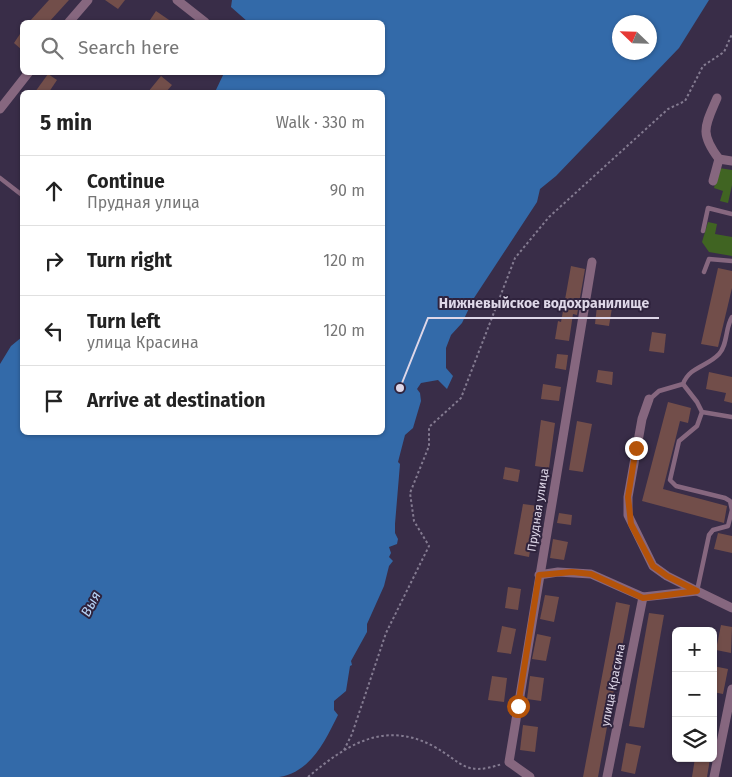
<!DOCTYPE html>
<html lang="en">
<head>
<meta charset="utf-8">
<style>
  :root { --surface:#fff; --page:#f6f6f6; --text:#222; --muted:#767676; --line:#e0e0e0 }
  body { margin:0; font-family:"Fira Sans",sans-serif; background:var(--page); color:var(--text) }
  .controls { position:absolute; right:15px; bottom:15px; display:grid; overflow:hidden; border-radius:8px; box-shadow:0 1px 4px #0004 }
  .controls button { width:45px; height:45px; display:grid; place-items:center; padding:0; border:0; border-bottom:1px solid var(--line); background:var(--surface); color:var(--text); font:25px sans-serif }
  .compass { position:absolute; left:612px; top:15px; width:45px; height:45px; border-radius:50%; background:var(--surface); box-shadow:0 1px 4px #0004; rotate:293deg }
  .stop { position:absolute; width:15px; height:15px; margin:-11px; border:4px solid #b45309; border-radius:50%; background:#fff }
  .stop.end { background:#b45309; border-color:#fff; box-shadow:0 1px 5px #0008 }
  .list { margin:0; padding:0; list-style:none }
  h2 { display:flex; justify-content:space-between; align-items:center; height:65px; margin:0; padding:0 20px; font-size:21px }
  h2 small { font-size:16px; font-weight:400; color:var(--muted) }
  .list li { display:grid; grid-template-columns:32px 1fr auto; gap:15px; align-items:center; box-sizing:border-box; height:70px; padding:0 20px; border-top:1px solid var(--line) }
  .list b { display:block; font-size:19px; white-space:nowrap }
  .list p { margin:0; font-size:16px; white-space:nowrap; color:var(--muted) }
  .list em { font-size:16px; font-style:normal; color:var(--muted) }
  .icon { flex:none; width:28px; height:28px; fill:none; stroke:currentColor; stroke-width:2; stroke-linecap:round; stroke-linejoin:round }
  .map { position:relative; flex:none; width:732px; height:777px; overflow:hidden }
  .search { position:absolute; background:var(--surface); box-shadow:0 1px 4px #0004; left:20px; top:20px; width:365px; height:55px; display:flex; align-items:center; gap:12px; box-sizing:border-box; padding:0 18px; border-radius:8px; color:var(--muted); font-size:19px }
  .panel { position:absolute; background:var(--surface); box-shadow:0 1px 4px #0004; left:20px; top:90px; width:365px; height:345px; border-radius:8px }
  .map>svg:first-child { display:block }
</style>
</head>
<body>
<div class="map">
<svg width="732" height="777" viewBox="0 0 732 777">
  <rect width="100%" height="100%" fill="#392d48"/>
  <g fill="#406422">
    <path d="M 719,168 L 732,170 L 732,185 L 728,203 L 720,201 L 723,191 L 714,188 Z"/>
    <path d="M 708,222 L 717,224 L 715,234 L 732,237 L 732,256 L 709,252 L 702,242 Z"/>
  </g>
  <path fill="#336aa9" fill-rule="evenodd" d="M 232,0 L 709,0 L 679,48 L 556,176 L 540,189 L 537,202 L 474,298 L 462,323 L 451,335 L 446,348 L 446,368 L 453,376 L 447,389 L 438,380 L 421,383 L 417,389 L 420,393 L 421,401 L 413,428 L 405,435 L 398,462 L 400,464 L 395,524 L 395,533 L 398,539 L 397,544 L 389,547 L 391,553 L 389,557 L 393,561 L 389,566 L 384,586 L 367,624 L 367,632 L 351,661 L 352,665 L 350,666 L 346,691 L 334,701 L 334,710 L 338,715 C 325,741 311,772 279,777 L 0,777 L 0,364 L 11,346 L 22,337 L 22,432 L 382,432 L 382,92 L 215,92 L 224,73 L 382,72 L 382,22 L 248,22 L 231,7 ZM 620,22 L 650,22 L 650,52 L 620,52 Z"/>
  <g fill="#724e4a">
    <path d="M 49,0 L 69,0 L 49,22 L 29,22 Z"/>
    <path d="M 105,0 L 125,0 L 118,9 Z"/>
    <path d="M 156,11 L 172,22 L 154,22 L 150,20 Z"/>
    <path d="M 22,31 L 22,50 L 14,43 Z"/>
    <path d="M 48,74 L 57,80 L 49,92 L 35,92 Z"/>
    <path d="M 161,76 L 172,85 L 166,92 L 148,92 Z"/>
    <path d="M 571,266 L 585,269 L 577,315 L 573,314 L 569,341 L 555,339 L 558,321 L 561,322 Z"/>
    <path d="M 718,268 L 732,271 L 732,288 L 718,347 L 701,344 Z"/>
    <path d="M 597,306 L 612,308 L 609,326 L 595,324 Z"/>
    <path d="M 652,332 L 666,334 L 664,353 L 649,351 Z"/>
    <path d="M 557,354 L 568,355 L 566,370 L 555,368 Z"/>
    <path d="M 598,370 L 613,372 L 612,385 L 596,382 Z"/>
    <path d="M 709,372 L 732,377 L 732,403 L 724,401 L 726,393 L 706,389 Z"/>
    <path d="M 543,384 L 561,387 L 559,401 L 541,399 Z"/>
    <path d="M 668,402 L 691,408 L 688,423 L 680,421 L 663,489 L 727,506 L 724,523 L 642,501 Z"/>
    <path d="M 541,420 L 555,423 L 549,468 L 535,466 Z"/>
    <path d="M 577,421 L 592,424 L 583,472 L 569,470 Z"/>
    <path d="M 505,467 L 520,470 L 518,482 L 503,479 Z"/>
    <path d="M 523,504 L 538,506 L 529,557 L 514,554 Z"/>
    <path d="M 559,513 L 572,515 L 571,525 L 557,523 Z"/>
    <path d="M 718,533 L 732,536 L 732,553 L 714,549 Z"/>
    <path d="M 553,539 L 568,542 L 564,560 L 550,558 Z"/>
    <path d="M 508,587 L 521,589 L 518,610 L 505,608 Z"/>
    <path d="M 545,595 L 559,597 L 554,622 L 540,619 Z"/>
    <path d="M 616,602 L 630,605 L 607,727 L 598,777 L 583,777 Z"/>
    <path d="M 649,613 L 664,615 L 644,728 L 629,726 Z"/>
    <path d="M 721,625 L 732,627 L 731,653 L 716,650 Z"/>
    <path d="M 502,626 L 516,629 L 511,654 L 497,652 Z"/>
    <path d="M 537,634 L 551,637 L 546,661 L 532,659 Z"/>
    <path d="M 713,666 L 728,669 L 723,694 L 713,692 Z"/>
    <path d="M 492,676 L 507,678 L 504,702 L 488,700 Z"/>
    <path d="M 530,676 L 544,678 L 541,701 L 527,699 Z"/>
    <path d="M 523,725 L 538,727 L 535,752 L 520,750 Z"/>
    <path d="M 626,743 L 641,746 L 635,774 L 621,771 Z"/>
    <path d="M 695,758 L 710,759 L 707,777 L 692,777 Z"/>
  </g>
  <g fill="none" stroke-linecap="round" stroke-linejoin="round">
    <g stroke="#847b91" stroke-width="2" stroke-dasharray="2.5 2.5" stroke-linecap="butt">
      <path d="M 344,750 L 352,734 L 386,633 L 429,546 L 414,521 L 410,493 L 429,446 L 429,427 L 461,398 L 515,258 L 549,217 L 668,109 L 685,101 L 703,66 L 724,52 L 732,34"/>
      <path d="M 308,777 C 346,745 384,720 433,746 C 463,762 463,777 502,764"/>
    </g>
    <g stroke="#86677f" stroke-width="4.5">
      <path d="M 0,178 L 22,195"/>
      <path d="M 703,231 L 708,208 L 732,214"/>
      <path d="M 704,272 L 709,259 L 732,261"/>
      <path d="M 683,384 L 697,402 L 702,412 L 697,426 L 679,441 L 670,480 L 676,486 L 725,498 L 730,501 L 732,510 L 728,526 L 713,530 L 709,535 L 697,591"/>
      <path d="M 650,399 L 659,391 L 683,384 C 690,366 707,367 719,354 C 728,344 725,328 732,317"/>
      <path d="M 702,412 L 732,417"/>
    </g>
    <g stroke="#86677f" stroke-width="9">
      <path d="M 177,0 L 205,22"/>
      <path d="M 69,22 L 88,0"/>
      <path d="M 0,109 L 29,72"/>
      <path d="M 719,159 L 732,161"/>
      <path d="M 713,181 L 719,159 C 699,133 705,126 717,98"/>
      <path d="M 649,399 L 642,419 L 628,497 L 628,515 L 653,566 L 667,576 L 697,591"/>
      <path d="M 539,575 L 558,572 L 591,574 L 643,597 L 697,591 L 732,608"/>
      <path d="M 530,777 L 509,762 L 592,262"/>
      <path d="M 607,777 L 643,597"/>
      <path d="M 714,777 L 732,689"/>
    </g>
  </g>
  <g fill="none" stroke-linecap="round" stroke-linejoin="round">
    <path stroke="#b45309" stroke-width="6" d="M 518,706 L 539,575 L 572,572 L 591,574 L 643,598 L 697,591 L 667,576 L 653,566 L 631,524 L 628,497 L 636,448"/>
  </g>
  <g text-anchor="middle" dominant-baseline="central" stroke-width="4" stroke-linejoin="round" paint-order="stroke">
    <g font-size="12" fill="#ded7e8" stroke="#2f233d">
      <text transform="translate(538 510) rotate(-81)">Прудная улица</text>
      <text transform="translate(613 685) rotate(-79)">улица Красина</text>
    </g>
    <g font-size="14" font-style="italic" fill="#b6d3f6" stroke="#2f233d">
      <text transform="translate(91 604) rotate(-62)">Выя</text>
    </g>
  </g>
  <path fill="none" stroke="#ded7e8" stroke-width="2" d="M400 388L428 318H659"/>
  <circle fill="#ded7e8" stroke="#2f233d" stroke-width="2" cx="400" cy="388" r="5"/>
  <g font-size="14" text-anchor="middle" font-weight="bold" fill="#ded7e8" stroke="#2f233d" stroke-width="4" stroke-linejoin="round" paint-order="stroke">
    <text x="544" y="308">Нижневыйское водохранилище</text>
  </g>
</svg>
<div class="controls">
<button>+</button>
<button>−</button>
<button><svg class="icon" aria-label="layers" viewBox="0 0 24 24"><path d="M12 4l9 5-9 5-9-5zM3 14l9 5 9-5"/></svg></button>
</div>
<svg class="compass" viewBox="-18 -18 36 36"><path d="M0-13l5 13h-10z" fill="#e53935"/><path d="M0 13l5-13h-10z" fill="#767676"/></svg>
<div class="stop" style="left:518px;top:706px"></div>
<div class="stop end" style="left:636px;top:448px"></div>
<div class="search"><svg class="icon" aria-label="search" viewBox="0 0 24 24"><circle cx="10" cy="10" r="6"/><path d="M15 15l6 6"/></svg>Search here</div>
<section class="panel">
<h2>5 min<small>Walk · 330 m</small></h2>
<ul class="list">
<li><svg class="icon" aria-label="ahead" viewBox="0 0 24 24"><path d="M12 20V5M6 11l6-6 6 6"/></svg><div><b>Continue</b><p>Прудная улица</p></div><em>90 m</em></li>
<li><svg class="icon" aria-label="right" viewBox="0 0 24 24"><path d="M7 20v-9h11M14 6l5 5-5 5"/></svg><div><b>Turn right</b></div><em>120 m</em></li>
<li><svg class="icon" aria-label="left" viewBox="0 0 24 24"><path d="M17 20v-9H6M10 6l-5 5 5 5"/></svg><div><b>Turn left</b><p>улица Красина</p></div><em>120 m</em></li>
<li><svg class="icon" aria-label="arrive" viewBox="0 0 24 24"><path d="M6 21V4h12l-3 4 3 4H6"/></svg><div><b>Arrive at destination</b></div></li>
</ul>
</section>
</div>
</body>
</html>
